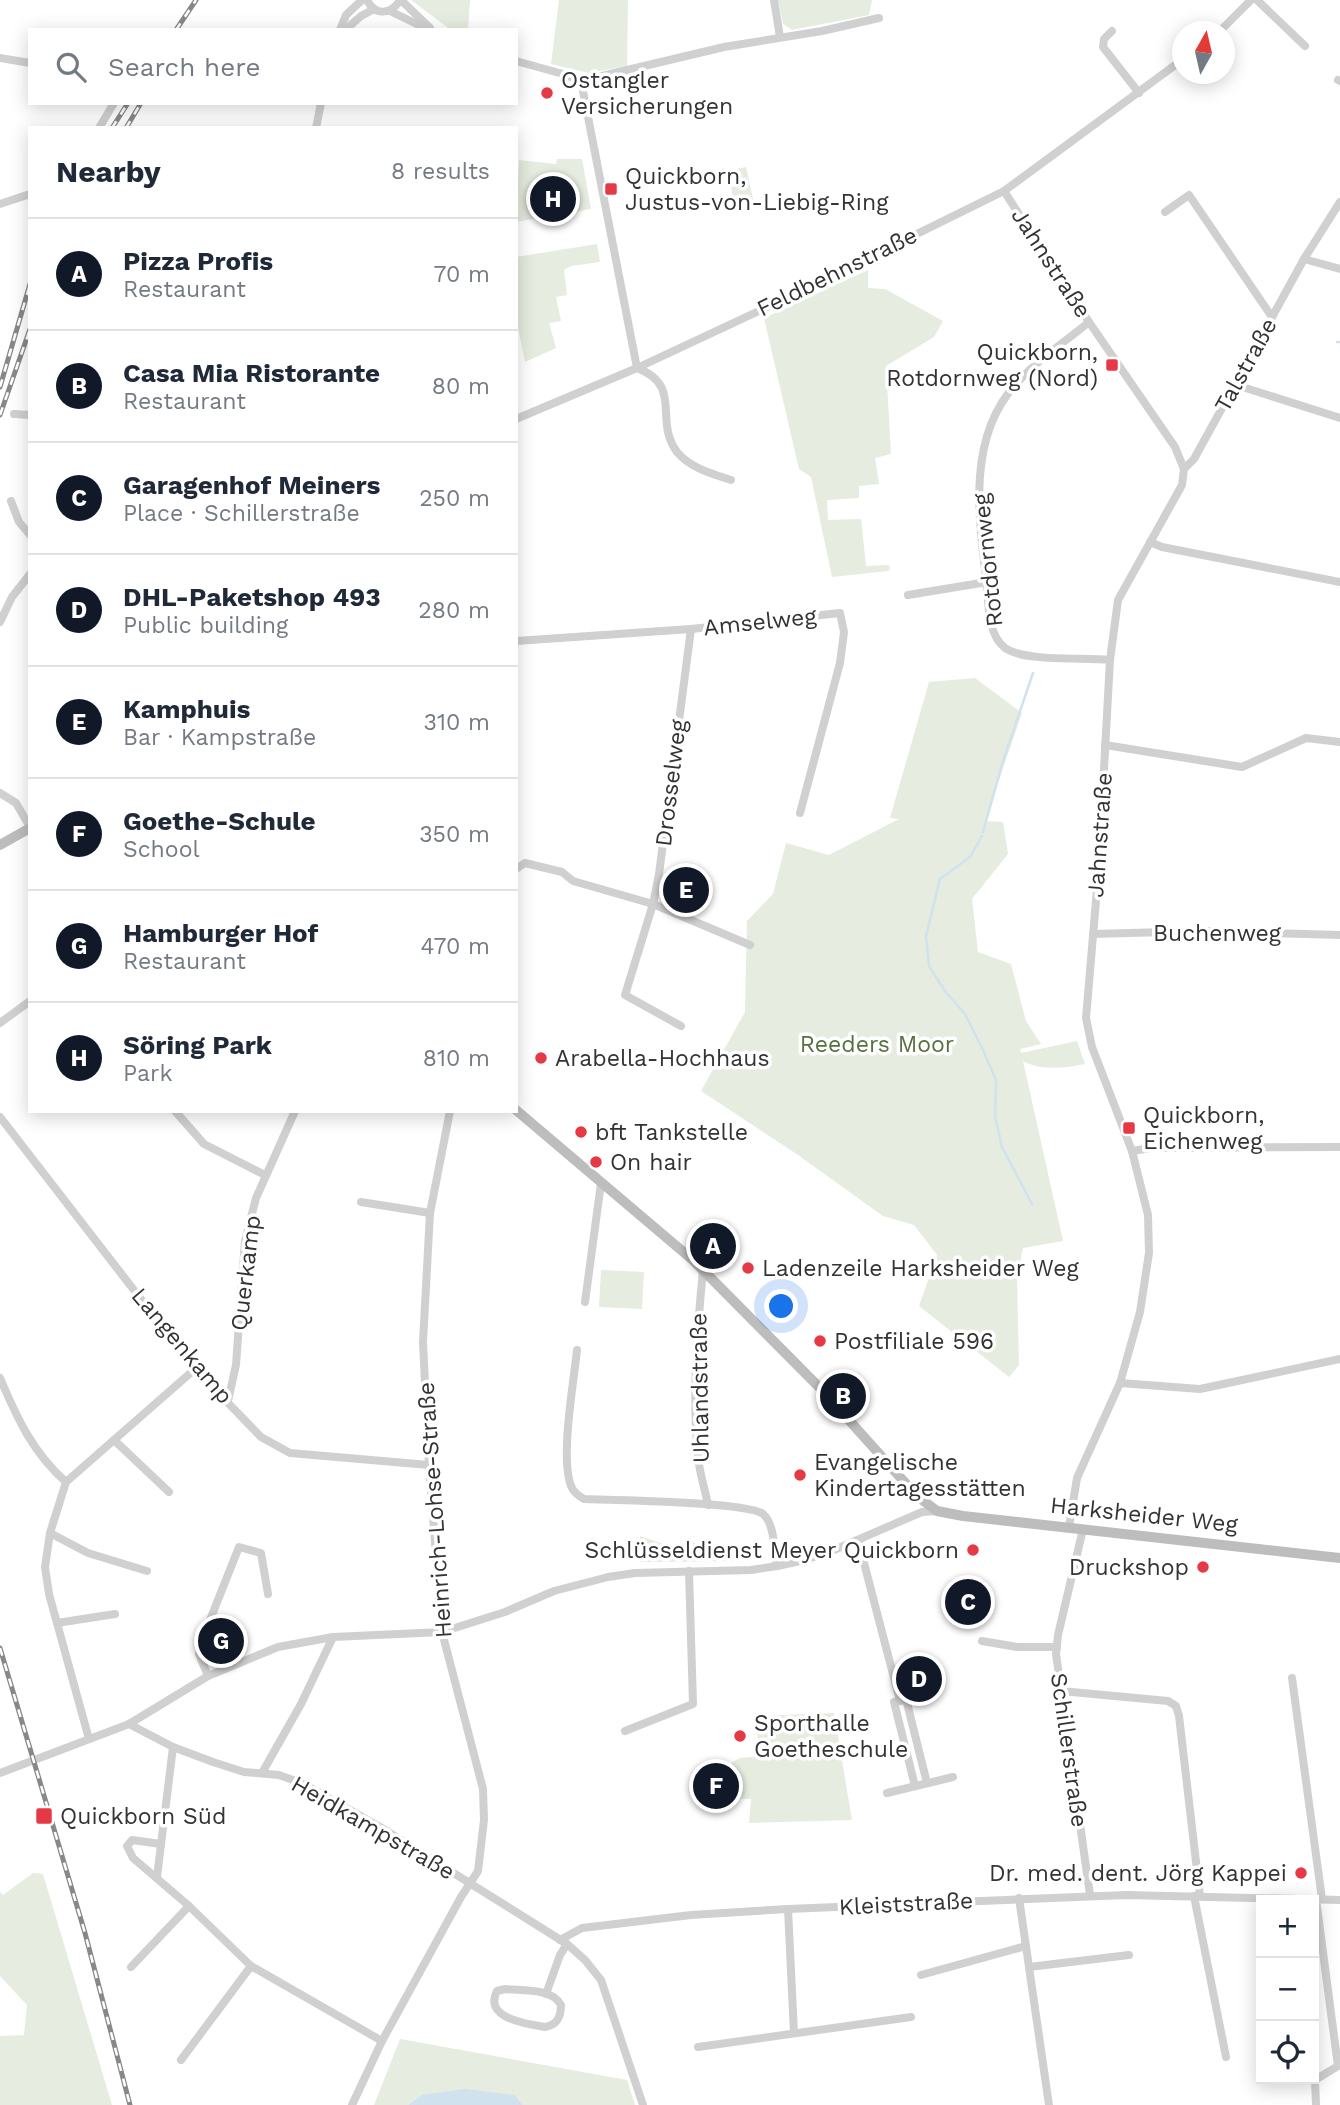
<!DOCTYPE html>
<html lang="en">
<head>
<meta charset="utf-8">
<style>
  :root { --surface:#fff; --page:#f6f6f7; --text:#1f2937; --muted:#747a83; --line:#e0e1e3; --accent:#111827 }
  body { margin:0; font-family:"Work Sans",sans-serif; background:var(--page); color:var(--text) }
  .controls { position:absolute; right:21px; bottom:21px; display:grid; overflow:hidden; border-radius:0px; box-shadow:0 4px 18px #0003 }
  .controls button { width:63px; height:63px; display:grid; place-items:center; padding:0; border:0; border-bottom:2px solid var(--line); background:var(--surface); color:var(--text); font:35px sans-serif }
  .compass { position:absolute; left:1172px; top:21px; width:63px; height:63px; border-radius:50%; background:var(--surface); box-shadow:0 4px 18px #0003; rotate:8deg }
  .you { position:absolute; left:782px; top:1307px; width:24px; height:24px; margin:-18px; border:5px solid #fff; border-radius:50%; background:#1a73e8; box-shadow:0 0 0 10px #1a73e833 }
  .badge { display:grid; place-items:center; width:46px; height:46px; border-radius:50%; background:var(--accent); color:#fff; font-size:23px; font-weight:700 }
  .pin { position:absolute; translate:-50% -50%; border:4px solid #fff; box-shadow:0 2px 7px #0006 }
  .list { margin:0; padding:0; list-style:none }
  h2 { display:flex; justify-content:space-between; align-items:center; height:91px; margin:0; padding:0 28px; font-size:30px }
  h2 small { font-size:23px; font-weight:400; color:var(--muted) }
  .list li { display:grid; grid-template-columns:46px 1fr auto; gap:21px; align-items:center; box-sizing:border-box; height:112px; padding:0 28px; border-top:2px solid var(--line) }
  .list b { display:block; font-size:26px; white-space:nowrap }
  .list p { margin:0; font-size:23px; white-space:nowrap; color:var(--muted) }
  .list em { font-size:23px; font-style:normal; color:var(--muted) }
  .icon { flex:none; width:38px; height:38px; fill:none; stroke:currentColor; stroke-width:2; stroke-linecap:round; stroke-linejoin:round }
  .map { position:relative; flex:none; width:1340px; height:2105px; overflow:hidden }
  .search { position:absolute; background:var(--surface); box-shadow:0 4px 18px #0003; left:28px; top:28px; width:490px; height:77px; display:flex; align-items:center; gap:18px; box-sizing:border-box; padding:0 24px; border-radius:0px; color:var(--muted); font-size:26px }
  .panel { position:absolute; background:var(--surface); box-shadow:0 4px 18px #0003; left:28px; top:126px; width:490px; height:987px; border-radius:0px }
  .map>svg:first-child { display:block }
</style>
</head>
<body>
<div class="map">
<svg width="1340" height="2105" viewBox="0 0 1340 2105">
  <rect width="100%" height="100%" fill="#fff"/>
  <g fill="#e6ecdf">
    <path d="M 411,0 L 470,0 L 468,29 L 451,30 Z"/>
    <path d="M 559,0 L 628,0 L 627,66 L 589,73 L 551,64 Z"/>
    <path d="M 778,0 L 872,0 L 869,15 L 792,30 L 783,24 Z"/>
    <path d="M 557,159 L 582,159 L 591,209 L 516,222 L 519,160 L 556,164 Z"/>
    <path d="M 746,167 L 755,208 L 736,212 L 731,187 L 738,179 L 736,169 Z"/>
    <path d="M 597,244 L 600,262 L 571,266 L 564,270 L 567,295 L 556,297 L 561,321 L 549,323 L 556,348 L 525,362 L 516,317 L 516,257 Z"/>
    <path d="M 868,270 L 868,288 L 885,289 L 943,321 L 934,337 L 886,366 L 891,454 L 875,458 L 879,484 L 859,486 L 859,498 L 827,500 L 828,520 L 861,519 L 866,566 L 889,565 L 890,569 L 888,571 L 832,577 L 811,477 L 799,469 L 764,318 Z"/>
    <path d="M 975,678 L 1022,713 L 985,821 L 1003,822 L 1008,854 L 972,899 L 978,952 L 1011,964 L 1026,1021 L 1041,1044 L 1020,1049 L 1021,1053 L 1077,1041 L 1085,1064 C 1065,1068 1041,1071 1023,1061 L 1063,1241 L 1023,1248 L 1017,1277 L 1019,1365 L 1009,1377 L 919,1306 L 937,1255 L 914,1225 L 883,1216 L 798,1155 L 701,1091 L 745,1012 L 747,921 L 773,894 L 786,843 L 829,855 L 899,819 L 890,818 L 929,682 Z"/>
    <path d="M 601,1270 L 644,1272 L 642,1309 L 599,1307 Z"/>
    <path d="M 640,1536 L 687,1552 L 691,1542 L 734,1552 L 737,1561 L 639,1562 Z"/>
    <path d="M 834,1713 L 852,1820 L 749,1823 L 751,1799 C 744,1799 738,1800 734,1792 L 739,1784 L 733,1786 L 732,1762 L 740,1758 L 762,1756 L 758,1751 L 757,1716 Z"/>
    <path d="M 33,1873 L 43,1874 L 112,2105 L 0,2105 L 0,2036 L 24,2035 L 27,2005 L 0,1976 L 0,1892 L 3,1895 Z"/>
    <path d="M 400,2039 L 627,2080 L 635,2105 L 523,2105 L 515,2095 L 422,2095 L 408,2105 L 374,2105 Z"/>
  </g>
  <path fill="#cfe2ee" d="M 464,2089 L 515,2095 L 523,2105 L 408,2105 L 422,2095 Z"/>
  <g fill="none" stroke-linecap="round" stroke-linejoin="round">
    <g stroke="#cfe2ee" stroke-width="2.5">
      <path d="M 1337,342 L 1340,342"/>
      <path d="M 983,832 L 1003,761 L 1033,673"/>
      <path d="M 982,836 L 970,857 L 940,879 L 926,936 L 929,966 L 945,991 L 965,1014 L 983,1050 L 996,1080 L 995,1116 L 1002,1147 L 1032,1204"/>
    </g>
    <g stroke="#d0d0d0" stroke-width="8">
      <path d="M 367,0 C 375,16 391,15 400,0"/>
      <path d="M 401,0 L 430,28"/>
      <path d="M 774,0 L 780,37"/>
      <path d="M 1257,0 L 1305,46"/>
      <path d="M 390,11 L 429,30"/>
      <path d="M 340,30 L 346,15 L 362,0"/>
      <path d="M 345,30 L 361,16 L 374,9"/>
      <path d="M 1112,31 L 1104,39 L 1103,47 L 1139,93"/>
      <path d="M 1219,32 L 1251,0"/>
      <path d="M 0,58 L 30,63"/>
      <path d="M 516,61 L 563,74 L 581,81 L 637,368"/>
      <path d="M 1338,80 L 1340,81"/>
      <path d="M 581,81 L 724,47 L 822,31 L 879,18"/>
      <path d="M 99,128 L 114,103"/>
      <path d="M 316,128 L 321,103"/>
      <path d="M 1004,191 L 1089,322 L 1175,447 L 1184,469 L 1182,485 L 1118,600 L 1110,660 L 1098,877 L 1086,1018 L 1092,1047 L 1132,1151 L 1148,1215 L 1149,1253 L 1140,1312 L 1120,1383 L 1077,1478 L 1069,1527"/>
      <path d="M 0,204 L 30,194"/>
      <path d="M 1165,212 L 1189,195 L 1272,317"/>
      <path d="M 1304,259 L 1340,269"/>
      <path d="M 1089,322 C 1065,342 1037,360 1016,384 C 968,436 978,513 986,577 C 989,598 986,634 1005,648 C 1025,662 1083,657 1110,660"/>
      <path d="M 637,368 C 684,386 653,420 677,452 C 690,468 713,474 731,480"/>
      <path d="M 1236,385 L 1340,418"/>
      <path d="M 14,414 L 30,415"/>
      <path d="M 516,419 L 637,368 L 789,297 L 1004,191 L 1182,60"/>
      <path d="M 1184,469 L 1194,459 L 1304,259 L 1340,202"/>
      <path d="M 11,501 L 19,522 L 30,535"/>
      <path d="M 1150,542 L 1162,547 L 1340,582"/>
      <path d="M 908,595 L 987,582"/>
      <path d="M 0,622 L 12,597 L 30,574"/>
      <path d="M 516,641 L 691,629 L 840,613 L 844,632 L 840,663 L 800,813"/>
      <path d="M 1105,745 L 1242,767 L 1306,738 L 1340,742"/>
      <path d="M 0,793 L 16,803 L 30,827"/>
      <path d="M 516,869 L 525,863 L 562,872 L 573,881 L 653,904 L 750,945"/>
      <path d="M 1093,934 L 1202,931 L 1340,935"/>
      <path d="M 0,1023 L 30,1001"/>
      <path d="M 681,1026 L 625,995 L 653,904 L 659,874 L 691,629"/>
      <path d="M 175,1111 L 204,1144 L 265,1175"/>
      <path d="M 0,1117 L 195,1369 L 261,1437 L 290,1453 L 429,1465"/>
      <path d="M 1132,1151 L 1151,1148 L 1340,1147"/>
      <path d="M 361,1202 L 430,1213"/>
      <path d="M 703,1270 C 697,1332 692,1394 698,1456 C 699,1472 705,1489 708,1505"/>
      <path d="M 585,1302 L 601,1183"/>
      <path d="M 577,1350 C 574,1381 559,1462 572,1488 C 575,1494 579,1496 584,1499 C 612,1500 749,1502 763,1514 C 775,1524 774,1552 777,1566"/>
      <path d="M 0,1378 C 17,1418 33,1453 66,1482"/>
      <path d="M 1120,1383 L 1200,1389 L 1340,1359"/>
      <path d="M 228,1401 L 236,1365 L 245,1241 L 256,1198 L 295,1111"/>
      <path d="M 114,1440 L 169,1492"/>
      <path d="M 1083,1529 L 1058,1635 L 1056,1654 L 1090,1895"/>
      <path d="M 50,1533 L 88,1553 L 147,1571"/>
      <path d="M 858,1540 L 900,1701 L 894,1702 L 915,1786"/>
      <path d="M 57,1623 L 115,1614"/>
      <path d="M 982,1641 L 1017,1647 L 1057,1647"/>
      <path d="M 208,1676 L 199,1654 L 206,1630 L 239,1547 L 261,1553 L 268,1594"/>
      <path d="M 1292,1678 L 1322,1899"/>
      <path d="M 1061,1691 L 1168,1701 L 1176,1706 L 1179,1716 L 1200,1896"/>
      <path d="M 900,1701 L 906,1699 L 927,1783"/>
      <path d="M 129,1724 L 173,1747 L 213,1762 L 244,1772 L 279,1775 L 304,1784 L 380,1827 L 567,1944 L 585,1960 L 601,1980 L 643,2105"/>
      <path d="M 625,1731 L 693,1704 L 689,1571"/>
      <path d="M 89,1739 L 49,1594 L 45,1567 L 50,1533 L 66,1482 L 195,1369"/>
      <path d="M 0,1773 L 129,1724 L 208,1676 L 278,1647 L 333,1637 L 442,1632 L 505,1612 L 554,1591 L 608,1577 L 635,1573 L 751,1570 L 777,1566 L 805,1560 L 834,1550 L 922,1512 L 937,1511"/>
      <path d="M 262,1773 L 301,1704 L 333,1637"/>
      <path d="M 887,1793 L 953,1777"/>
      <path d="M 161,1844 L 132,1840 L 127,1846 L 133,1858 L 189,1906 L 251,1966 L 382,2041"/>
      <path d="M 157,1877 L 173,1747"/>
      <path d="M 1194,1896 L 1226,2057"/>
      <path d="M 1019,1898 L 1049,2105"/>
      <path d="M 1316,1899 L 1338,2066 L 1315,2080 L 1316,2105"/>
      <path d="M 788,1909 L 794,2033"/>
      <path d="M 560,1940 L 582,1928 L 691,1915 L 788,1909 L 1126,1895 L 1340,1900"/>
      <path d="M 131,1967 L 189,1906"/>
      <path d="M 1029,1967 L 1129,1955"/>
      <path d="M 921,1975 L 1026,1946"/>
      <path d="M 505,1989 C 523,1991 552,1988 561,2005 C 561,2017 557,2025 545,2027 C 526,2024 483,2018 497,1991 Z"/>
      <path d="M 546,1994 L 560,1955 L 567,1944"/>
      <path d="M 698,2047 L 911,2017"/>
      <path d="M 181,2060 L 251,1966"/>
      <path d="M 352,2105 L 382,2041 L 461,1897 L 478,1871 L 484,1820 L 483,1789 L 442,1632 L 429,1465 L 423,1342 L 430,1213 L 450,1111"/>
    </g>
    <g stroke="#bdbdbd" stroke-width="10">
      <path d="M 0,845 L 30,828"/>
      <path d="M 516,1110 L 694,1261 L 821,1389 L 917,1496 L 937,1511 L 963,1516 L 1340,1558"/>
    </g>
    <defs>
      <g id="rail">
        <path d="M 176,30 L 196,0"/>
        <path d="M 112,128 L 128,103"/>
        <path d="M 126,128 L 141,103"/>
        <path d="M 0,387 L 30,284"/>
        <path d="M 0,415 L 30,329"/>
        <path d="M 0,1648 L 85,1933 L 130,2105"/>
      </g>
    </defs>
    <use href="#rail" stroke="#888" stroke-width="5"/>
    <use href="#rail" stroke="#fff" stroke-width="2.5" stroke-dasharray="8" stroke-linecap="butt"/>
  </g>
  <g fill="#e63946" stroke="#fff" stroke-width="2.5">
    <circle cx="547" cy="93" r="7"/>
    <rect x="604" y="182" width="14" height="14" rx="3.5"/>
    <rect x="1105" y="358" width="14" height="14" rx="3.5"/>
    <circle cx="541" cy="1058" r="7"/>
    <rect x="1122" y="1121" width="14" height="14" rx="3.5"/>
    <circle cx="581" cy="1132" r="7"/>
    <circle cx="596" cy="1162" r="7"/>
    <circle cx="748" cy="1268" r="7"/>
    <circle cx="820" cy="1341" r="7"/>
    <circle cx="800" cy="1475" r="7"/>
    <circle cx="973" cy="1550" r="7"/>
    <circle cx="1203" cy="1567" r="7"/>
    <circle cx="740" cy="1736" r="7"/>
    <rect x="35" y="1807" width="18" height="18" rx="3.5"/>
    <circle cx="1301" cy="1873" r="7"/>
  </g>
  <g text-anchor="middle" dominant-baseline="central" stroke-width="7" stroke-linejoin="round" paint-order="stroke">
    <g font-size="23" fill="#333" stroke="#fff" text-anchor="start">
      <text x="561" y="80">Ostangler<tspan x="561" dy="26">Versicherungen</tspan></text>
      <text x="625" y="176">Quickborn,<tspan x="625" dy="26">Justus-von-Liebig-Ring</tspan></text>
      <text x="1098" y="352" text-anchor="end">Quickborn,<tspan x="1098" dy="26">Rotdornweg (Nord)</tspan></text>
      <text x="555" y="1058">Arabella-Hochhaus</text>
      <text x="1143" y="1115">Quickborn,<tspan x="1143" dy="26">Eichenweg</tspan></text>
      <text x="595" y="1132">bft Tankstelle</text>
      <text x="610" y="1162">On hair</text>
      <text x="762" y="1268">Ladenzeile Harksheider Weg</text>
      <text x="834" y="1341">Postfiliale 596</text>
      <text x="814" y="1462">Evangelische<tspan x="814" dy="26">Kindertagesstätten</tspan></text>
      <text x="959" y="1550" text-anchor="end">Schlüsseldienst Meyer Quickborn</text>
      <text x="1189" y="1567" text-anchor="end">Druckshop</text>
      <text x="754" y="1723">Sporthalle<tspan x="754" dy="26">Goetheschule</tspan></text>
      <text x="60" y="1816">Quickborn Süd</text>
      <text x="1287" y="1873" text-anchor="end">Dr. med. dent. Jörg Kappei</text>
    </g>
    <g font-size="23" fill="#333" stroke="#fff">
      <text transform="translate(1051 263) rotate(57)">Jahnstraße</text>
      <text transform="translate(837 272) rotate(-26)">Feldbehnstraße</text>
      <text transform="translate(1246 365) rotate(-61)">Talstraße</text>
      <text transform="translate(988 560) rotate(-96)">Rotdornweg</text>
      <text transform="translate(760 622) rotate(-6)">Amselweg</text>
      <text transform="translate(671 783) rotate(-83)">Drosselweg</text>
      <text transform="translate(1100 835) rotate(-86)">Jahnstraße</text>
      <text x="1217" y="933">Buchenweg</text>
      <text transform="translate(246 1273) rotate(-83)">Querkamp</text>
      <text transform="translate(182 1346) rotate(50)">Langenkamp</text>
      <text transform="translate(700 1388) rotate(-91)">Uhlandstraße</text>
      <text transform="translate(435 1510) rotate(-94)">Heinrich-Lohse-Straße</text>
      <text transform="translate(1144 1515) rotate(6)">Harksheider Weg</text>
      <text transform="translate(1069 1750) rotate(82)">Schillerstraße</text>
      <text transform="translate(373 1828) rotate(30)">Heidkampstraße</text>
      <text transform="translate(906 1904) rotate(-3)">Kleiststraße</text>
    </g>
    <g font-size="23" fill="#56703f" stroke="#fff">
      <text x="877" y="1044">Reeders Moor</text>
    </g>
  </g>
</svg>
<div class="controls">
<button>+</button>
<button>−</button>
<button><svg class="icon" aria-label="locate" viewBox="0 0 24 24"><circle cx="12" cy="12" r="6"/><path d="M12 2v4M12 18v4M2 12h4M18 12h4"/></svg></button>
</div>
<svg class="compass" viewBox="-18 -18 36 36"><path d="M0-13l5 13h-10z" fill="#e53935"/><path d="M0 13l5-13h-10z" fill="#747a83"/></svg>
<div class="you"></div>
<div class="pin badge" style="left:713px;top:1246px">A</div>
<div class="pin badge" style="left:843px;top:1396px">B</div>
<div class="pin badge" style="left:968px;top:1602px">C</div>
<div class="pin badge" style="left:919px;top:1679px">D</div>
<div class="pin badge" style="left:686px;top:890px">E</div>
<div class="pin badge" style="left:716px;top:1786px">F</div>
<div class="pin badge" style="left:221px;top:1641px">G</div>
<div class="pin badge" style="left:553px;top:199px">H</div>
<div class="search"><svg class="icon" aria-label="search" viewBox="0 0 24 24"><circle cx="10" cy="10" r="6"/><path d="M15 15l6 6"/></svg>Search here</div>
<section class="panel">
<h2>Nearby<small>8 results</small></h2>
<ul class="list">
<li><span class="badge">A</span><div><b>Pizza Profis</b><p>Restaurant</p></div><em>70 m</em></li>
<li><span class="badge">B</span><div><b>Casa Mia Ristorante</b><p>Restaurant</p></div><em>80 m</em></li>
<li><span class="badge">C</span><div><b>Garagenhof Meiners</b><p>Place · Schillerstraße</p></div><em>250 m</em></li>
<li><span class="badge">D</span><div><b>DHL-Paketshop 493</b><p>Public building</p></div><em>280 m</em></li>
<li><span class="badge">E</span><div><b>Kamphuis</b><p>Bar · Kampstraße</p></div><em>310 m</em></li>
<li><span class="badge">F</span><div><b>Goethe-Schule</b><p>School</p></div><em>350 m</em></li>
<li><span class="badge">G</span><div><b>Hamburger Hof</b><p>Restaurant</p></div><em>470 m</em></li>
<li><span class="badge">H</span><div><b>Söring Park</b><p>Park</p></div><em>810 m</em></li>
</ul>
</section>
</div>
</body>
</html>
